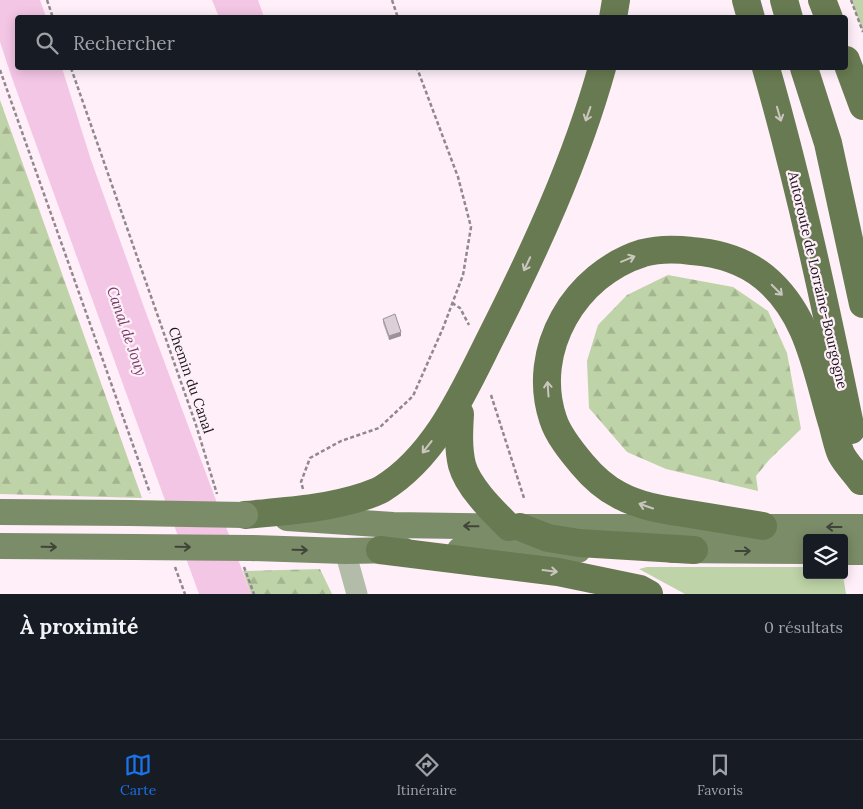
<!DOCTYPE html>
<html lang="fr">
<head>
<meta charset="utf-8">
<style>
  :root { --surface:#171b24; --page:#20242c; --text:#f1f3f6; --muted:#9ea1a6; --line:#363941; --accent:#1a73e8 }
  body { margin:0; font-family:Lora,serif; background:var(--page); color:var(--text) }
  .controls { position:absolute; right:15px; bottom:15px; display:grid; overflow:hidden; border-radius:5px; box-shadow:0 2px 12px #0003 }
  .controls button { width:45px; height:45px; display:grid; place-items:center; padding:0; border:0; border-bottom:1px solid var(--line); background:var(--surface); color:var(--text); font:25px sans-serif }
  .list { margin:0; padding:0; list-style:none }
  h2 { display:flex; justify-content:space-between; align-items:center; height:65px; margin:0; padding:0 20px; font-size:21px }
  h2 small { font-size:16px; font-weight:400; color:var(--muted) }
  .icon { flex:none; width:28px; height:28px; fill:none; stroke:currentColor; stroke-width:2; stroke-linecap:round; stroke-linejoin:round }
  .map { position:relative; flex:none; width:863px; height:594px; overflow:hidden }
  .search { position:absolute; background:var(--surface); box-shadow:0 2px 12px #0003; left:15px; right:15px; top:15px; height:55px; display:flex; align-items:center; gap:12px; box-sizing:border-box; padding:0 18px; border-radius:5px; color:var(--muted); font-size:19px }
  .sheet { height:145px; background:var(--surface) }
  nav { display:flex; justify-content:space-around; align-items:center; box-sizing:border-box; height:70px; border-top:1px solid var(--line); background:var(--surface); font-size:14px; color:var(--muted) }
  nav a { display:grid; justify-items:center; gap:2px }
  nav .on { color:var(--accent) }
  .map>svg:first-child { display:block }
</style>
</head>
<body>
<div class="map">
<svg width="863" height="594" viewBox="0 0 863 594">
  <defs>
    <pattern id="forest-firs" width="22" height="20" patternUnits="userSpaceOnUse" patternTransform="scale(1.25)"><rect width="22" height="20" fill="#bed3a7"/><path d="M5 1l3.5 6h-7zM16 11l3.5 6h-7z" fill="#a3b48f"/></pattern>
  </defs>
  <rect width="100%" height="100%" fill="#feeff9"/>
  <g fill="#bed3a7">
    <path d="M 851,0 L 863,0 L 863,32 Z"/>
    <path d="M 647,567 L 807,567 L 807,575 L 843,575 L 846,594 L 685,594 L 639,569 Z"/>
  </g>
  <g fill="url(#forest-firs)">
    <path d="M 0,100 L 142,498 L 0,494 Z"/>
    <path d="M 668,275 L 733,287 L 768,311 L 787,353 L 801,429 L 769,460 L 756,476 L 758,491 L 666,469 L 627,452 L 589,408 L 587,361 L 598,325 L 627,295 Z"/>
    <path d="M 320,569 L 332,594 L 251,594 L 243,571 Z"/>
  </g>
  <g fill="#f3c6e5">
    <path d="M 0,0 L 40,0 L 46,17 L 18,18 L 18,68 L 62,68 L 91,160 L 145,310 L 251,594 L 199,594 L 12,78 L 0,42 Z"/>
    <path d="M 212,0 L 258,0 L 264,17 L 219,17 Z"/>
  </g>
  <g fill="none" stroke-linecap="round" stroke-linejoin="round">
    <g stroke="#91878e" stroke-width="2.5" stroke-dasharray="4 2.5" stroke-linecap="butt">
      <path d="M 47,0 L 53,18"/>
      <path d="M 392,0 L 398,18"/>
      <path d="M 851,0 L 863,32"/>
      <path d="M 71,68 L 196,425 L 217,494"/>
      <path d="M 0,70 L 150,493"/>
      <path d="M 452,303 L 460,308 L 469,325"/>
      <path d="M 491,395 L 524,498"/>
      <path d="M 303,489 L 301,482 L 310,458 L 341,441 L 379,428 L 413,396 L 443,328 L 463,275 L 471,227 L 458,177 L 417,68"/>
      <path d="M 175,567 L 185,594"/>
      <path d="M 244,567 L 254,594"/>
    </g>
    <path stroke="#b2bca8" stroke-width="21" d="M 345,551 L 357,594"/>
    <g stroke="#7b8c68" stroke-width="26">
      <path d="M 0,512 L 130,513"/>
      <path d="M 287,518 L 393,525 L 520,527 L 863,527"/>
      <path d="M 0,546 L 134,547"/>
      <path d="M 251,548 L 345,551 L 403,550"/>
      <path d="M 460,550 L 578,550"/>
      <path d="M 672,550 L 807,551"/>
      <path d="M 844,552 L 863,552"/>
    </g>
    <g stroke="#687a51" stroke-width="28">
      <path d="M 746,0 L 751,18"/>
      <path d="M 784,0 L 789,18"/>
      <path d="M 822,0 L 829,18"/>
      <path d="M 613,18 L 616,0"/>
      <path d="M 846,60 L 863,106"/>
      <path d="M 766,68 C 800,187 826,308 851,430"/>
      <path d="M 804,68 L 828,143 L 863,304"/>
      <path d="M 460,414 C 459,431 458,448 462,465 C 468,487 493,511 509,527"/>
      <path d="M 245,515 C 286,511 326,509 365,496 C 370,494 377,492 382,489 C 436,456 464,391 491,337 C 535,250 576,161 602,68"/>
      <path d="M 763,526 C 739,522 715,518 690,514 C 666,510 641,507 619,495 C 605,488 592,476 582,464 C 571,451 558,435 553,419 C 530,350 575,274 643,253 C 658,249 676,249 692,251 C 718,253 743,260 764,277 C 809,314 816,370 832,423 C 835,433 837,445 841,454 C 846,464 855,472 861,481"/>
      <path d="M 520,527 L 548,538 L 579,543 L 694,550"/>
      <path d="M 380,550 L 558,572 L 640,589 L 649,594"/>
    </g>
    <g stroke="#7b8c68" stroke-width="26">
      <path d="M 130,513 L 245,515"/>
      <path d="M 134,547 L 251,548"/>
    </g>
  </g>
  <path fill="#beb2ba" d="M 383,319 L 401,336 L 389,340 L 383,323 Z"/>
  <path fill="#9b9197" d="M 401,332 L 401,336 L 389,340 L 389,336 Z"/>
  <path fill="#ddcfd8" stroke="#9b9197" d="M 395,314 L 401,332 L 389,336 L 383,319 Z"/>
  <defs><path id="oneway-shaft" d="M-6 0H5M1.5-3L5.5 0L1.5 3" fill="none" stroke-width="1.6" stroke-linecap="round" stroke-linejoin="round" transform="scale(1.25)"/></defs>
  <g stroke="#cac6be">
    <use href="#oneway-shaft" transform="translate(588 114) rotate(109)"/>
    <use href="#oneway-shaft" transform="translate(779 114) rotate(74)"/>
    <use href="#oneway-shaft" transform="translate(628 259) rotate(-22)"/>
    <use href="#oneway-shaft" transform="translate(527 264) rotate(115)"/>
    <use href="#oneway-shaft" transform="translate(777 290) rotate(45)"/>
    <use href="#oneway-shaft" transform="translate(548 389) rotate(-94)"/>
    <use href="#oneway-shaft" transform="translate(427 447) rotate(128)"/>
    <use href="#oneway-shaft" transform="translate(646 506) rotate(-161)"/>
    <use href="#oneway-shaft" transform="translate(550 571) rotate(7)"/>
  </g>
  <g stroke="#414539">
    <use href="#oneway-shaft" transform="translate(471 526) rotate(-179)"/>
    <use href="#oneway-shaft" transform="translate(834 527) rotate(-180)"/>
    <use href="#oneway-shaft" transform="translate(49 547) rotate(1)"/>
    <use href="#oneway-shaft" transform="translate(183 547) rotate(1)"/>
    <use href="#oneway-shaft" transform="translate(300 550) rotate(1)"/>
    <use href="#oneway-shaft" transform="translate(743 551)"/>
  </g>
  <g text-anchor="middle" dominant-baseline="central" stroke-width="4.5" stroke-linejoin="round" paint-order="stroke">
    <g font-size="14" fill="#1a1619" stroke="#feeff9">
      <text transform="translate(818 280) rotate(77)">Autoroute de Lorraine-Bourgogne</text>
      <text transform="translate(191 380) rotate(71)">Chemin du Canal</text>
    </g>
    <g font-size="15" font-style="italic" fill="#743d66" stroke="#feeff9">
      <text transform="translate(127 331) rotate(71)">Canal de Jouy</text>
    </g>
  </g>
</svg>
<div class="controls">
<button><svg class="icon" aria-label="layers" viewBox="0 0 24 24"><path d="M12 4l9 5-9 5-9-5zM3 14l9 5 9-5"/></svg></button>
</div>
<div class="search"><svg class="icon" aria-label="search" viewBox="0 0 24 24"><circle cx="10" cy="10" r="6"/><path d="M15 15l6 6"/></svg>Rechercher</div>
</div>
<section class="sheet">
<h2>À proximité<small>0 résultats</small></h2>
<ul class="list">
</ul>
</section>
<nav>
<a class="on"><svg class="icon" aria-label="map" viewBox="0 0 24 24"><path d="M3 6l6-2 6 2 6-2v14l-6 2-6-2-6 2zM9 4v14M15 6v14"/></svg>Carte</a>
<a><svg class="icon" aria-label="directions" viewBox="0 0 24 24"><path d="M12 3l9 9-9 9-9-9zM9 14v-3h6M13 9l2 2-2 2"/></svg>Itinéraire</a>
<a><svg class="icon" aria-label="saved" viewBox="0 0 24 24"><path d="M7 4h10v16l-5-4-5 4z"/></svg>Favoris</a>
</nav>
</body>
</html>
